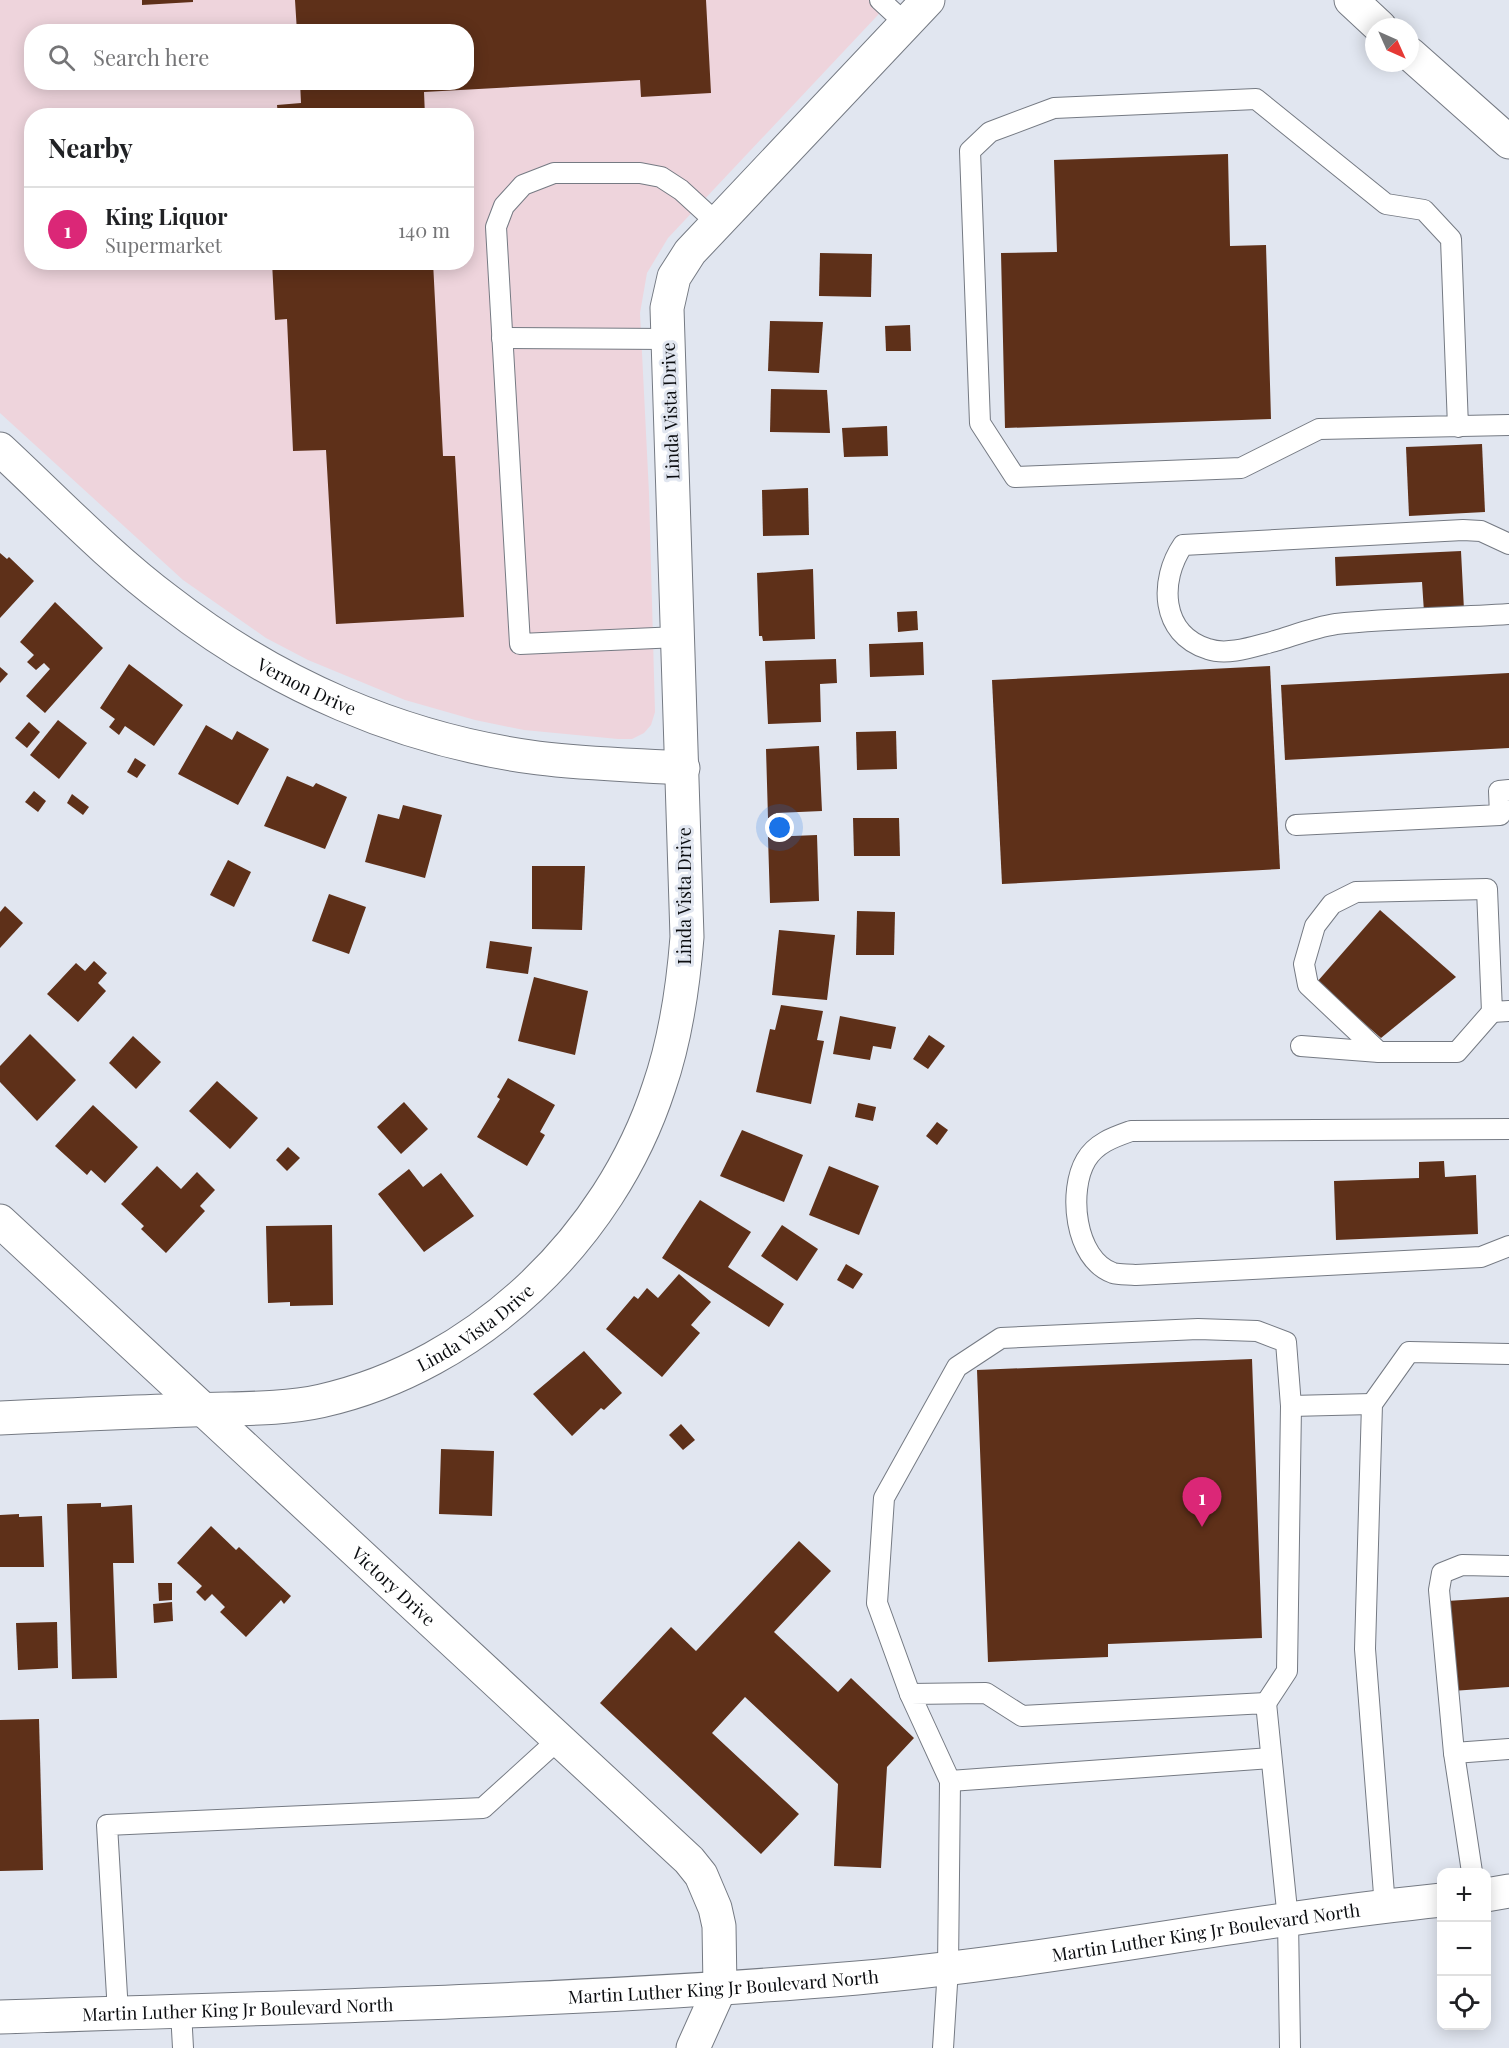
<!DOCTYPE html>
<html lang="en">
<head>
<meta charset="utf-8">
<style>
  :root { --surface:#fff; --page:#f6f6f6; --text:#202124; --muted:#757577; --line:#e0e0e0; --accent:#db2777 }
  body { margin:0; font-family:"Playfair Display",serif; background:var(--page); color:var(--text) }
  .controls { position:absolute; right:18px; bottom:18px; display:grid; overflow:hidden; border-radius:12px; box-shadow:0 3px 15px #0003 }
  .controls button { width:54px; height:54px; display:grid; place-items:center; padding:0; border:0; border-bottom:2px solid var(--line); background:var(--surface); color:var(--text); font:30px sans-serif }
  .compass { position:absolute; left:1365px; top:18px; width:54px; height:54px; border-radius:50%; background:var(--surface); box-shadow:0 3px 15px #0003; rotate:135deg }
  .you { position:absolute; left:780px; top:828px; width:21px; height:21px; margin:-15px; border:4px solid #fff; border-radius:50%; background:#1a73e8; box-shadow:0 0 0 9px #1a73e833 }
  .badge { display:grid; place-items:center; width:39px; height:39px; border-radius:50%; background:var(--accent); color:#fff; font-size:20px; font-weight:700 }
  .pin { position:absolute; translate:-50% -50px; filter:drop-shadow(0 2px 3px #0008) }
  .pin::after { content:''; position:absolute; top:32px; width:21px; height:18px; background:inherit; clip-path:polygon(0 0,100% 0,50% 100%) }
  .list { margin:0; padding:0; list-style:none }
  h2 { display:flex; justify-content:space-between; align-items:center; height:78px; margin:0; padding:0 24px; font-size:26px }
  h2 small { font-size:20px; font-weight:400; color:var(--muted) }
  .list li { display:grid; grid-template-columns:39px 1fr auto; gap:18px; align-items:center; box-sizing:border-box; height:84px; padding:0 24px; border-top:2px solid var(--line) }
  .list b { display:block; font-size:22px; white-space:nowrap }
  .list p { margin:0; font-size:20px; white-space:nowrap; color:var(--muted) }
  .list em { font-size:20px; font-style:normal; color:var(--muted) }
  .icon { flex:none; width:33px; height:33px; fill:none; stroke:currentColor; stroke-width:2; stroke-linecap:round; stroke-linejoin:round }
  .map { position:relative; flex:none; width:1509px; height:2048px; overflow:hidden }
  .search { position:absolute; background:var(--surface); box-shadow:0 3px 15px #0003; left:24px; top:24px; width:450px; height:66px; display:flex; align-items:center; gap:15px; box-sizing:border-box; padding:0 21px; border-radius:24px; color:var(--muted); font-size:22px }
  .panel { position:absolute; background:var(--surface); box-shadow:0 3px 15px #0003; left:24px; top:108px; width:450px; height:162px; border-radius:24px }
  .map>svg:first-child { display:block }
</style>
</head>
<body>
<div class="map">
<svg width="1509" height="2048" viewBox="0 0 1509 2048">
  <rect width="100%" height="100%" fill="#e1e6f0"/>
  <path fill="#eed4dc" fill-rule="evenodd" d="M 0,0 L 892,0 L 668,238 L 647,273 L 640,313 L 649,493 L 655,712 L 651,725 L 644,733 L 632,739 L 618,739 L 524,730 L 475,720 L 405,700 L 308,660 L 266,638 L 183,580 L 0,413 ZM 32,32 L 466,32 L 466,82 L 32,82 ZM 32,116 L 466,116 L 466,262 L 32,262 Z"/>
  <g fill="#5e3019">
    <path d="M 142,0 L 193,0 L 193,2 L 142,5 Z"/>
    <path d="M 295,0 L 706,0 L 711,93 L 641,97 L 640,80 L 424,92 L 425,116 L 278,116 L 277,105 L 301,103 L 300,82 L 466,82 L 466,32 L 297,32 Z"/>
    <path d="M 1228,154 L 1230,246 L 1266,245 L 1271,419 L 1005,428 L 1001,253 L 1057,252 L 1054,160 Z"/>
    <path d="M 820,253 L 872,254 L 871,297 L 819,296 Z"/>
    <path d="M 272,262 L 433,262 L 443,456 L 455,456 L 464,617 L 336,624 L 326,450 L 293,451 L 287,319 L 275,320 Z"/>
    <path d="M 770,321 L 823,322 L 819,373 L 768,371 Z"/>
    <path d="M 910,325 L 911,351 L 886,351 L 885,326 Z"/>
    <path d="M 771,389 L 827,390 L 830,433 L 770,432 Z"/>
    <path d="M 887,426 L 888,456 L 844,457 L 842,428 Z"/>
    <path d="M 1482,444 L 1485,512 L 1409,516 L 1406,447 Z"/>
    <path d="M 808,488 L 809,535 L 763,536 L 762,490 Z"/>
    <path d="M 1461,551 L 1464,610 L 1424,612 L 1422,582 L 1336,586 L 1335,557 Z"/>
    <path d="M 0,553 L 7,559 L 9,557 L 34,581 L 0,618 Z"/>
    <path d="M 813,569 L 815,639 L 763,641 L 762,636 L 759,636 L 757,573 Z"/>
    <path d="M 55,602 L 103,648 L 45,713 L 26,696 L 50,669 L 44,663 L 36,670 L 27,662 L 34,655 L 20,642 Z"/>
    <path d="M 917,611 L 918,630 L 898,632 L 897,612 Z"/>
    <path d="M 923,642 L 924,675 L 870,677 L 869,644 Z"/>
    <path d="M 836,659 L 837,683 L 820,684 L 821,722 L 768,724 L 765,661 Z"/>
    <path d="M 129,664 L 183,705 L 154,746 L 125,726 L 119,735 L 109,727 L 115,719 L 100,708 Z"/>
    <path d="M 1270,666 L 1280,869 L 1002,884 L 992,680 Z"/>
    <path d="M 0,667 L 8,674 L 0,683 Z"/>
    <path d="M 1509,673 L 1509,748 L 1285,760 L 1281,685 Z"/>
    <path d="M 58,720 L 87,743 L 59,779 L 30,755 Z"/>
    <path d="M 29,722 L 40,732 L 27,748 L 15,738 Z"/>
    <path d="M 206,725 L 232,740 L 237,731 L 269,749 L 238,805 L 178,774 Z"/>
    <path d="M 896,731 L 897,769 L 857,770 L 856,732 Z"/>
    <path d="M 819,746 L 822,811 L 776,813 L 776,818 L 768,818 L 766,749 Z"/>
    <path d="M 135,758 L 146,765 L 137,778 L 127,772 Z"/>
    <path d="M 287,776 L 313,787 L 316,783 L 347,797 L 325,849 L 264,826 Z"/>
    <path d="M 34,791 L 46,801 L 38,812 L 25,802 Z"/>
    <path d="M 72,794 L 89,807 L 83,815 L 67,803 Z"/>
    <path d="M 403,805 L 442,815 L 425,878 L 365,862 L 378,814 L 399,819 Z"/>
    <path d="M 853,818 L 899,818 L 900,856 L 854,856 Z"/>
    <path d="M 817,835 L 819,901 L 770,903 L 768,837 Z"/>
    <path d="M 228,860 L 251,872 L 234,907 L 210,895 Z"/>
    <path d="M 532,866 L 585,866 L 582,930 L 532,929 Z"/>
    <path d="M 329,894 L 366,907 L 349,954 L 312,941 Z"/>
    <path d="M 5,906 L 23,923 L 0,948 L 0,912 Z"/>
    <path d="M 1380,910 L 1456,977 L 1381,1038 L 1317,982 Z"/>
    <path d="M 857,911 L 895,912 L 894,955 L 856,955 Z"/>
    <path d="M 779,930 L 835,935 L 827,1000 L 772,995 Z"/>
    <path d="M 490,941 L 532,947 L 528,974 L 486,968 Z"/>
    <path d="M 94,961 L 107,973 L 98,983 L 106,991 L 78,1022 L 47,994 L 76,963 L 85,971 Z"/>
    <path d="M 534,977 L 588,991 L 575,1055 L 518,1041 Z"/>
    <path d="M 781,1005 L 823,1011 L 817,1040 L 824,1041 L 811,1104 L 756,1092 L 770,1029 L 775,1030 Z"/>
    <path d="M 840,1016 L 896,1027 L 891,1049 L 873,1046 L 870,1060 L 833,1054 Z"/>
    <path d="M 30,1034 L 76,1080 L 37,1121 L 0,1082 L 0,1066 Z"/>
    <path d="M 929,1035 L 945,1046 L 928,1069 L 913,1059 Z"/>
    <path d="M 133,1036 L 161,1062 L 136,1089 L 109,1063 Z"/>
    <path d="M 508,1078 L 555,1105 L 540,1132 L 545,1135 L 527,1166 L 477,1137 L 500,1099 L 497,1097 Z"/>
    <path d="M 217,1081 L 258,1118 L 230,1149 L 189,1111 Z"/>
    <path d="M 404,1102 L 428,1129 L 401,1154 L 377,1127 Z"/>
    <path d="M 858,1103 L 876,1107 L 873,1121 L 855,1117 Z"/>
    <path d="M 93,1105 L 138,1147 L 105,1183 L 91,1170 L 87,1175 L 55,1146 Z"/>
    <path d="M 937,1122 L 948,1130 L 937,1145 L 926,1136 Z"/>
    <path d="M 742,1130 L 803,1155 L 784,1202 L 720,1176 Z"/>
    <path d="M 288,1147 L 300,1158 L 287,1171 L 276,1160 Z"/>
    <path d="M 1444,1161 L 1445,1177 L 1476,1175 L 1478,1234 L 1336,1240 L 1334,1181 L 1419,1178 L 1419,1162 Z"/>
    <path d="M 157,1166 L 181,1189 L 197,1172 L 215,1190 L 200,1206 L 205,1211 L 166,1253 L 141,1229 L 144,1226 L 121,1204 Z"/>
    <path d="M 829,1166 L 879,1186 L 859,1235 L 809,1215 Z"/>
    <path d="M 409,1169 L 423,1187 L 441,1173 L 474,1216 L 424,1252 L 378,1194 Z"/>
    <path d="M 700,1200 L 751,1232 L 728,1267 L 784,1304 L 769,1327 L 662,1258 Z"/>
    <path d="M 332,1225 L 333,1305 L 290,1306 L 290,1302 L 268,1303 L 266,1226 Z"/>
    <path d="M 782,1225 L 818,1249 L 797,1281 L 761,1256 Z"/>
    <path d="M 846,1264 L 863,1274 L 853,1289 L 837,1280 Z"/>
    <path d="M 679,1274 L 711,1302 L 691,1325 L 700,1333 L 662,1377 L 606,1329 L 634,1296 L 638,1299 L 647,1288 L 658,1298 Z"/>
    <path d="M 584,1351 L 622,1393 L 604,1410 L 601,1408 L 572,1436 L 533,1394 Z"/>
    <path d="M 1252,1359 L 1262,1638 L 1108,1644 L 1108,1657 L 988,1662 L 977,1370 Z"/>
    <path d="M 681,1424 L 695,1440 L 683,1450 L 669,1435 Z"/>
    <path d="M 441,1449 L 494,1451 L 492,1516 L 439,1514 Z"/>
    <path d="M 101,1503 L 101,1507 L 132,1505 L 134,1563 L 113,1563 L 117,1678 L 72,1679 L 67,1504 Z"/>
    <path d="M 19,1514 L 19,1517 L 42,1516 L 44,1567 L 0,1567 L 0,1515 Z"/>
    <path d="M 211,1526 L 236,1550 L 239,1547 L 291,1596 L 284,1604 L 281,1600 L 246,1637 L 220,1612 L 225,1607 L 212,1594 L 205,1601 L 196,1592 L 202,1586 L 177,1563 Z"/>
    <path d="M 799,1541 L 831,1571 L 774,1632 L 838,1692 L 851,1678 L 914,1738 L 887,1767 L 881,1868 L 834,1866 L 838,1784 L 745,1697 L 712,1733 L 799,1814 L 761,1854 L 600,1703 L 671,1627 L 696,1651 Z"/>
    <path d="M 158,1583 L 172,1583 L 172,1600 L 159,1601 Z"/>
    <path d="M 1509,1597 L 1509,1687 L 1452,1691 L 1447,1601 Z"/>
    <path d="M 172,1602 L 173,1621 L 154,1623 L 153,1604 Z"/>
    <path d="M 57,1622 L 58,1668 L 18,1670 L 16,1623 Z"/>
    <path d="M 39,1719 L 43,1870 L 0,1871 L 0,1720 Z"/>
  </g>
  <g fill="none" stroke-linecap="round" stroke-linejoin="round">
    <defs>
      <g id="lane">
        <path d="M 880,0 L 906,24"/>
        <path d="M 502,338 L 668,339"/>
        <path d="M 1458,427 L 1451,239 L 1424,210 L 1386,204 L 1256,99 L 1054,108 L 990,132 L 970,151 L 980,423 L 1015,477 L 1241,468 L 1319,429 L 1509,425"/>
        <path d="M 1509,544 L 1481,531 L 1463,530 L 1183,545 C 1159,580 1160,634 1208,649 C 1228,656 1255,646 1275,641 C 1295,635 1316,627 1336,624 C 1393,618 1452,618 1509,614"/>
        <path d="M 678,637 L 520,644 L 496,227 L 504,206 L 523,185 L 554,173 L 640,173 L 661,177 L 681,190 L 717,223"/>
        <path d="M 1296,825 L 1500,815 L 1499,791 L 1509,790"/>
        <path d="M 1301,1046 L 1379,1052 L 1457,1052 L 1492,1012"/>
        <path d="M 1379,1052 L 1308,985 L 1304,964 L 1315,926 L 1332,904 L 1356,892 L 1487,889 L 1492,1012 L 1509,1011"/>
        <path d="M 1509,1129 L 1131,1131 C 1114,1137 1096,1143 1086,1160 C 1068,1190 1074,1259 1113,1273 C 1119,1275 1129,1274 1136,1275 L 1481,1257 L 1509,1246"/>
        <path d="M 1291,1406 L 1372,1404"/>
        <path d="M 910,1694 L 877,1603 L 884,1498 L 957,1367 L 1001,1338 L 1198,1329 L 1257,1331 L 1286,1342 L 1291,1406 L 1287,1671 L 1266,1703"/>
        <path d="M 1454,1753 L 1509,1749"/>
        <path d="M 950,1781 L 1271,1758"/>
        <path d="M 1472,1872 L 1454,1753 L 1439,1590 L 1442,1573 L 1462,1565 L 1509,1566"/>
        <path d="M 1385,1907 L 1365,1649 L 1372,1404 L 1409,1352 L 1509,1354"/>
        <path d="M 181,2011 L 183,2048"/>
        <path d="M 118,2013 L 107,1825 L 483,1808 L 559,1739"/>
        <path d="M 943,2048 L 948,1968 L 950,1781 L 910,1694 L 986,1693 L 1022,1716 L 1266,1703 L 1288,1920 L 1290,2048"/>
      </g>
      <g id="street">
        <path d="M 1351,0 L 1380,27"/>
        <path d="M 1410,54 L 1509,142"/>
        <path id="s1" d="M 0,449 C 55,500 108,556 168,601 C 276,685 402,740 538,758 C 586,764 635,765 683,768"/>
        <path id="s2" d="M 0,1221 L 689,1860 L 701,1875 L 715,1908 L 719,1926 L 720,1988 L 693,2048"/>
        <path id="s3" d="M 0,1418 C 64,1415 128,1412 192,1410 C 235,1408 280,1410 321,1401 C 477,1366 610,1238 659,1087 C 676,1038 683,988 687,937 L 667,308 L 674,277 L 690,252 L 928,0"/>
      </g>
      <g id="secondary">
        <path d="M 1486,1895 L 1509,1891"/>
        <path id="s4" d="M 0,2017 C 286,2007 572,2002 857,1978 C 1053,1961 1246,1920 1442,1900"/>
      </g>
    </defs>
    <use href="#lane" stroke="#757a83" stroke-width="22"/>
    <use href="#street" stroke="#757a83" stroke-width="35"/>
    <use href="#secondary" stroke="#757a83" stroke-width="35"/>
    <use href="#lane" stroke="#fff" stroke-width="20"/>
    <use href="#street" stroke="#fff" stroke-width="33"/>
    <use href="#secondary" stroke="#fff" stroke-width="33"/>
  </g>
  <g text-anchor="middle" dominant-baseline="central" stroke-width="6" stroke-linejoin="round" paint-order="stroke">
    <g font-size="18" fill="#0b0d10" stroke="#e1e6f0">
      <text transform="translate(670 411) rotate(-92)">Linda Vista Drive</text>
      <text stroke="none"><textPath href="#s1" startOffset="390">Vernon Drive</textPath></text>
      <text transform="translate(684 896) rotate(-90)">Linda Vista Drive</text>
      <text stroke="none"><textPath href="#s3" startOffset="494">Linda Vista Drive</textPath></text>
      <text stroke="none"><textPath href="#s2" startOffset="537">Victory Drive</textPath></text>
      <text stroke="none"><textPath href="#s4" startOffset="1210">Martin Luther King Jr Boulevard North</textPath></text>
      <text stroke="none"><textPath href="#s4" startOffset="724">Martin Luther King Jr Boulevard North</textPath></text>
      <text stroke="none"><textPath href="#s4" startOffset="238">Martin Luther King Jr Boulevard North</textPath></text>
    </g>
  </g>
</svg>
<div class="controls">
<button>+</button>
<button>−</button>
<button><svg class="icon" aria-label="locate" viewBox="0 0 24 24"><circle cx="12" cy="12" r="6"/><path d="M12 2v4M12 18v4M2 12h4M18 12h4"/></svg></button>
</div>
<svg class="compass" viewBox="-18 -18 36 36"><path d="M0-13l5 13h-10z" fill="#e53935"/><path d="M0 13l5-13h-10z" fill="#757577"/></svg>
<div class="you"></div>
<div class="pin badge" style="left:1202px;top:1527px">1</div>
<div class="search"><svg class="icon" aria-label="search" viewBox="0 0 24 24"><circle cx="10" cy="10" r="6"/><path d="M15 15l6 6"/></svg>Search here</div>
<section class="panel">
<h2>Nearby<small></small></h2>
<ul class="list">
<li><span class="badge">1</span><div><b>King Liquor</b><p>Supermarket</p></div><em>140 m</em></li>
</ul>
</section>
</div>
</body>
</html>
